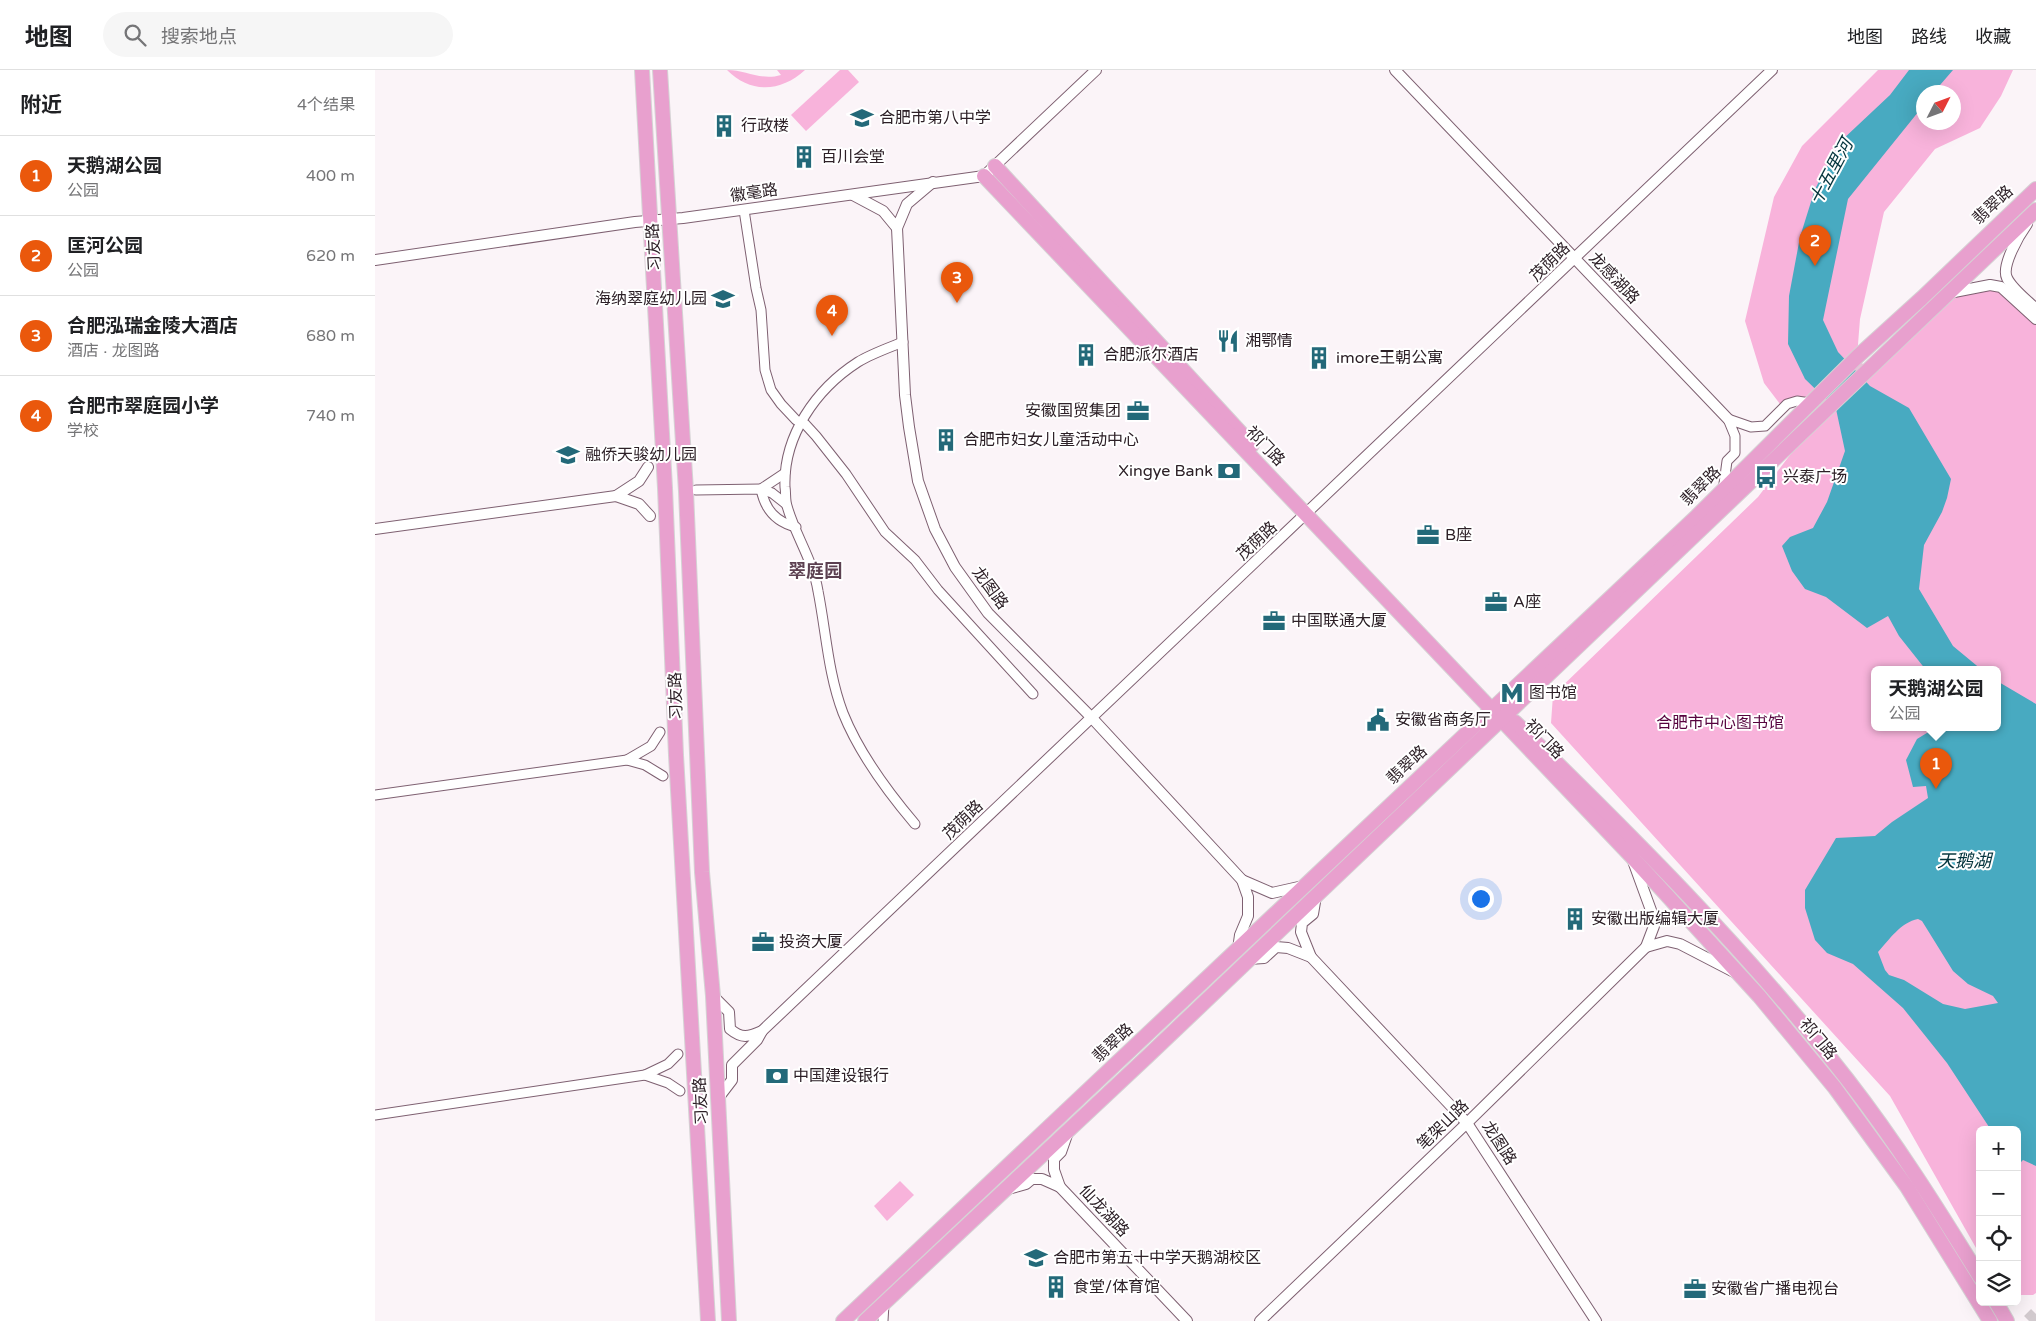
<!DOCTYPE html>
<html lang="zh">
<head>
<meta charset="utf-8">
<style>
  :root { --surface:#fff; --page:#f6f6f6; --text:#202124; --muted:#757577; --line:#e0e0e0; --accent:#ea580c }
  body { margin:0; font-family:"Varela Round","Noto Sans SC",sans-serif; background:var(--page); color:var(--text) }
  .controls { position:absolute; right:15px; bottom:15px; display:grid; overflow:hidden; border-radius:8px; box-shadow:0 5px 20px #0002 }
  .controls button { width:45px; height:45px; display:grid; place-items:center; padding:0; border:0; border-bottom:1px solid var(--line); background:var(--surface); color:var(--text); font:25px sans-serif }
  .compass { position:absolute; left:1541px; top:15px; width:45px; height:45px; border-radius:50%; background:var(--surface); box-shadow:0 5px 20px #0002; rotate:48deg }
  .you { position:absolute; left:1105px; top:828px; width:18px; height:18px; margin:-12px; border:4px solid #fff; border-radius:50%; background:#1a73e8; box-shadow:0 0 0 8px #1a73e833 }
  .badge { display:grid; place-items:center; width:32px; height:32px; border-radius:50%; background:var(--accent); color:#fff; font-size:16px; font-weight:700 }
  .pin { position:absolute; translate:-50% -41px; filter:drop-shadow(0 1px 2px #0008) }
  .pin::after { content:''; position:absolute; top:26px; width:18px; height:15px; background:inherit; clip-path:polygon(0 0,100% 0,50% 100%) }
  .popup { position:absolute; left:1496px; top:596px; width:130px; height:65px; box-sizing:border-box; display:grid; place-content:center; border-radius:8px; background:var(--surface); filter:drop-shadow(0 1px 4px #0005); font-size:16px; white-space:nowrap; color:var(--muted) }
  .popup b { font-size:19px; color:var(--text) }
  .popup::after { content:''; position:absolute; left:50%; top:100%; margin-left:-10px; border:10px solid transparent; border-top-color:var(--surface) }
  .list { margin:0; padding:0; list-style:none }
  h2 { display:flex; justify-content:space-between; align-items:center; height:65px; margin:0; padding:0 20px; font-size:21px }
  h2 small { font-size:16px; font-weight:400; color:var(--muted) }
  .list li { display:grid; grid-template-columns:32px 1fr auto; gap:15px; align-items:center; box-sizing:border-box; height:80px; padding:0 20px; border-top:1px solid var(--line) }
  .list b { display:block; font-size:19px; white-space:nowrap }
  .list p { margin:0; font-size:16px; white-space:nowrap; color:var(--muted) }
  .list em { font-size:16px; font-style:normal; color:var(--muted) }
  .icon { flex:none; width:28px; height:28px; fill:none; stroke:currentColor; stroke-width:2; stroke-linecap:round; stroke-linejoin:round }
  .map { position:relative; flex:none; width:1661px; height:1251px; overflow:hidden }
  header { display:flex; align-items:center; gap:30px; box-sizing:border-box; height:70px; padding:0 25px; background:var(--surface); border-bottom:1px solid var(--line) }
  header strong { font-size:24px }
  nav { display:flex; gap:28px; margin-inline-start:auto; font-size:18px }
  .search { width:350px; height:45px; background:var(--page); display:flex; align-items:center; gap:12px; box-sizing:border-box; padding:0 18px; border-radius:28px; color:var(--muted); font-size:19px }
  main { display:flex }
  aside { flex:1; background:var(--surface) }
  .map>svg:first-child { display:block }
</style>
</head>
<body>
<header>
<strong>地图</strong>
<div class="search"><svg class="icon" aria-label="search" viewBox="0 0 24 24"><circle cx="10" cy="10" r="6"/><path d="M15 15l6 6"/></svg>搜索地点</div>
<nav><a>地图</a><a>路线</a><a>收藏</a></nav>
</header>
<main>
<aside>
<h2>附近<small>4个结果</small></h2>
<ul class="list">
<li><span class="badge">1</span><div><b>天鹅湖公园</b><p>公园</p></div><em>400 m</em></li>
<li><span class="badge">2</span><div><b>匡河公园</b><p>公园</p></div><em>620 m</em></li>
<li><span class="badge">3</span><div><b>合肥泓瑞金陵大酒店</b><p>酒店 · 龙图路</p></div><em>680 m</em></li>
<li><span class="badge">4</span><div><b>合肥市翠庭园小学</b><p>学校</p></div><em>740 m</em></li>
</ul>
</aside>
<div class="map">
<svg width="1661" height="1251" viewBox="0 0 1661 1251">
  <rect width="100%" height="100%" fill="#fbf4f8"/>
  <g fill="#f8b3db" fill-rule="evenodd">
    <path d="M 352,0 C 371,0 386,11 406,5 L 402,0 L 430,0 C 406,22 376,24 352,0 Z"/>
    <path d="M 465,0 L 473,0 L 484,12 L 431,61 L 416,45 Z"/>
    <path d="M 1503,0 L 1638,0 L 1626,26 L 1605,58 L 1560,79 L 1509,142 L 1485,249 L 1482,287 L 1492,299 L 1573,223 L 1615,215 L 1661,249 L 1661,1223 L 1658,1225 L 1642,1225 L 1642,1060 L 1605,1060 L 1605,1185 L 1515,1026 L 1176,653 L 1178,625 L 1383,427 L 1446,344 C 1432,329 1426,329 1408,338 L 1389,313 L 1370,251 L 1399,127 L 1427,76 ZM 1548,22 L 1578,22 L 1578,52 L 1548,52 ZM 1500,600 L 1622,600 L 1622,658 L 1500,658 Z"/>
    <path d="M 525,1111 L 539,1125 L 512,1151 L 499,1136 Z"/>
  </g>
  <g fill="#48aac1" fill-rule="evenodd">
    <path d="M 1534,0 L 1578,0 L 1559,22 L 1548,22 L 1548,36 L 1473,129 L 1448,250 L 1463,282 L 1495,316 L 1534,338 L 1576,409 L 1572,428 L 1567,442 L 1549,475 L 1544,519 L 1578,576 L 1607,600 L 1551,600 L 1524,566 L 1513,546 L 1492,558 L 1451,527 L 1430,519 L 1417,501 L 1407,476 L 1415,467 L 1438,458 L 1452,432 L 1470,381 L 1461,339 L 1430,309 L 1413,274 L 1414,226 L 1425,167 L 1440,119 L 1466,71 L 1515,25 Z"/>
    <path d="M 1622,611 L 1661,634 L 1661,1096 L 1648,1090 L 1642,1096 L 1642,1060 L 1616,1060 L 1572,993 L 1528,938 L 1478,894 L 1452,883 L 1440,870 L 1430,838 L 1430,820 L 1461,768 L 1500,766 L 1517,752 L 1553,728 L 1551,716 L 1538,717 L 1531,690 L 1542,669 L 1560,658 L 1590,658 L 1597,661 L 1622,658 ZM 1543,849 L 1547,851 L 1578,901 L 1593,914 L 1618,926 L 1623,933 L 1590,939 L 1568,934 L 1529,910 L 1514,905 L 1510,900 L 1503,882 C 1514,870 1526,852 1543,849 Z"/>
  </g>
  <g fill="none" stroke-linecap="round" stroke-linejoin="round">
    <path stroke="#d2cace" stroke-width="14" stroke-dasharray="14 7" stroke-linecap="butt" d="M 1654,1251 L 1661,1244"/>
    <defs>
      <g id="minor">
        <path d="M 369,140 L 381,218 L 386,240 L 390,300 L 396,320 L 406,334 L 421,350 L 430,354 L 441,366 L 471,404 L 510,462 L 540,490 L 563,520 L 658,624"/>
        <path d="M 528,272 C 513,278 496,284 483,292 C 441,319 408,366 410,417 C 411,423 410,430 412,436 C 420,465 438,490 443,521 C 451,561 453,604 468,643 C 484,683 512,721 540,754"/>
        <path d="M 410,403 L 386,419 C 390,440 401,452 421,457"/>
        <path d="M 321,420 L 386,419 L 397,423 L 411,434"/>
        <path d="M 1348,421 L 1352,391 L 1360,383 L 1360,366 L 1353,349 L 1376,357 L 1390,356 L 1412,334 L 1422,331 L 1435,333"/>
        <path d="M 285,662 L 276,676 L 252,690 L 270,695 L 288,706"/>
        <path d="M 0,725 L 252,690"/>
        <path d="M 303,984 L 293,994 L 270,1005 L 293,1013 L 305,1021"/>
        <path d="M 0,1045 L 270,1005"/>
        <path d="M 508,1251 L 509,1234"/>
      </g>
      <g id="tertiary">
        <path d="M 1020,0 L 1353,349"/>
        <path d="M 478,125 L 508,141 L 522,158 L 532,134 L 558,112"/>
        <path d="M 1652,154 C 1644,165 1626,196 1632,208 C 1637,219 1652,230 1661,239"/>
        <path d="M 522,158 L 530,325 L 534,357 L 543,411 L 560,459 L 580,497 L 613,543 L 717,648 L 867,810"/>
        <path d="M 0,190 L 260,152 L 308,148 L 609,106 L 721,0"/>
        <path d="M 1574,223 L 1615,215 L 1626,217 L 1661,249"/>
        <path d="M 273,397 L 264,411 L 241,426 L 264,434 L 275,446"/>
        <path d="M 0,459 L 241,426"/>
        <path d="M 1258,791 L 1277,843 L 1279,856 L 1271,877 L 1292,871 L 1305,874 L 1359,902"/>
        <path d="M 863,879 L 865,865 L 873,846 L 873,827 L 867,810 L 897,823 L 928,816"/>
        <path d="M 936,887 L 1092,1053 L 1221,1251"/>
        <path d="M 874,889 L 889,888 L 901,877 L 913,878 L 936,887 L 926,862 L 927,853 L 938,844 L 941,826"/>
        <path d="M 338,926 L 354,942 L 355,959 C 367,969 373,967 387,961 L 382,970 L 357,995 L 357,1010 L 344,1027"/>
        <path d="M 387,961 L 1397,0"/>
        <path d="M 685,1117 L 812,1251"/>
        <path d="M 633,1119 L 651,1114 L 657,1109 L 667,1109 L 685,1117 L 679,1100 L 679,1089 L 686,1082 L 693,1062"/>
        <path d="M 885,1251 L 1092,1053 L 1271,877"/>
      </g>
      <g id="primary">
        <path d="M 267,0 L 290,418 L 301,685 L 333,1251"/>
        <path d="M 285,0 L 311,421 L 327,802 L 338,926 L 354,1251"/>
        <path d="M 620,96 L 877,375"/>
        <path d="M 609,106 L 1256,786 L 1384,926 L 1460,1018 L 1532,1117 L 1615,1251"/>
        <path d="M 1140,652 C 1256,765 1372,880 1472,1009 C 1521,1072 1563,1139 1605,1207"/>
        <path d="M 1621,1232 L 1632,1251"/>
        <path d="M 468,1251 L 1322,446 L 1482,287 L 1547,228 L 1661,119"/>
        <path d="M 490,1251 L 774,985 L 1661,140"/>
      </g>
    </defs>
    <use href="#minor" stroke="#7e6071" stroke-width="11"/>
    <use href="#tertiary" stroke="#7e6071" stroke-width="12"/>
    <use href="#primary" stroke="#d5d2d4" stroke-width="16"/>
    <use href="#minor" stroke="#fff" stroke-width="9"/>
    <use href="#tertiary" stroke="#fff" stroke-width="10"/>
    <use href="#primary" stroke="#e8a0ce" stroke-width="14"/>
  </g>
  <defs>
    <symbol id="school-bare" viewBox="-9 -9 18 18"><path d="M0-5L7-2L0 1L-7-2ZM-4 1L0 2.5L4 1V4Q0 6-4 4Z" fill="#236979" stroke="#fff" stroke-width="2.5" paint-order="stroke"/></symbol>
    <symbol id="building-bare" viewBox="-9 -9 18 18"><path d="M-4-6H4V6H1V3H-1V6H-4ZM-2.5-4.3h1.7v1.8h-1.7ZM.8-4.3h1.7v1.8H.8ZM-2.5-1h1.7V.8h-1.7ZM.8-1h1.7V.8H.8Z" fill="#236979" stroke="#fff" stroke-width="2.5" paint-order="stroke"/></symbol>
    <symbol id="restaurant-bare" viewBox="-9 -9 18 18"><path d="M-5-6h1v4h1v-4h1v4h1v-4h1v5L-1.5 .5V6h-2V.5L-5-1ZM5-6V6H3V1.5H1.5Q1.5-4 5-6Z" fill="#236979" stroke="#fff" stroke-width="2.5" paint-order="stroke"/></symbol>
    <symbol id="office-bare" viewBox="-9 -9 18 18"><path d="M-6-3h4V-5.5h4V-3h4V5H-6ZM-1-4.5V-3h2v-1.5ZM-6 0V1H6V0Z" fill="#236979" stroke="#fff" stroke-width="2.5" paint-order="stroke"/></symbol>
    <symbol id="bank-bare" viewBox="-9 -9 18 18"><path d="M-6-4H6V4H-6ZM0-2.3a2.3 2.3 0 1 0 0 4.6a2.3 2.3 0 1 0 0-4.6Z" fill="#236979" stroke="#fff" stroke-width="2.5" paint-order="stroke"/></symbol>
    <symbol id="bus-bare" viewBox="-9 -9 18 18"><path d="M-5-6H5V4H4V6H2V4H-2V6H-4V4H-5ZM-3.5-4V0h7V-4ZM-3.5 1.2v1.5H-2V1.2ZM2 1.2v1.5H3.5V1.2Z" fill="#236979" stroke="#fff" stroke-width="2.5" paint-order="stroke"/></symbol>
    <symbol id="metro-bare" viewBox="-9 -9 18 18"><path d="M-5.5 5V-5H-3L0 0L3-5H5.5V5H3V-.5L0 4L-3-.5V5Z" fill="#236979" stroke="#fff" stroke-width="2.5" paint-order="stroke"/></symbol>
    <symbol id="civic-bare" viewBox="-9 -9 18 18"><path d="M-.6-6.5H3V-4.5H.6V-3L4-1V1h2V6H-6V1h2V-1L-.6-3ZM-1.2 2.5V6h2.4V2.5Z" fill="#236979" stroke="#fff" stroke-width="2.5" paint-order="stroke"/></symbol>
  </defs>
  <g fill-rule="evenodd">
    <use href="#school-bare" x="471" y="32" width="32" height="32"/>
    <use href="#building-bare" x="333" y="40" width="32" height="32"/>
    <use href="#building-bare" x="413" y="71" width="32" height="32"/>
    <use href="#school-bare" x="332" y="213" width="32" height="32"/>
    <use href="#restaurant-bare" x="837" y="255" width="32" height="32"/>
    <use href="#building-bare" x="695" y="269" width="32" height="32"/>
    <use href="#building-bare" x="928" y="272" width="32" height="32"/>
    <use href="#office-bare" x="747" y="325" width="32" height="32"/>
    <use href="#building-bare" x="555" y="354" width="32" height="32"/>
    <use href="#school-bare" x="177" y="369" width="32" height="32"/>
    <use href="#bank-bare" x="838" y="385" width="32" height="32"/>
    <use href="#bus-bare" x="1375" y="391" width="32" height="32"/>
    <use href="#office-bare" x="1037" y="449" width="32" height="32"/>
    <use href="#office-bare" x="1105" y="516" width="32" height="32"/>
    <use href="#office-bare" x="883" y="535" width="32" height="32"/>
    <use href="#metro-bare" x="1121" y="607" width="32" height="32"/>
    <use href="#civic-bare" x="987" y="634" width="32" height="32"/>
    <use href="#building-bare" x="1184" y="833" width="32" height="32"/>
    <use href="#office-bare" x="372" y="856" width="32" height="32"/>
    <use href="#bank-bare" x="386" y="990" width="32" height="32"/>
    <use href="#school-bare" x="645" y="1172" width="32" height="32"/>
    <use href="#building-bare" x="665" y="1201" width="32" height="32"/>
    <use href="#office-bare" x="1304" y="1203" width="32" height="32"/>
  </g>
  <g text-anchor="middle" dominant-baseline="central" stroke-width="4" stroke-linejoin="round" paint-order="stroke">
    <g font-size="16" fill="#2d2027" stroke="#fff" text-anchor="start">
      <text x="504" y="48">合肥市第八中学</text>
      <text x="366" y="56">行政楼</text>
      <text x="446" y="87">百川会堂</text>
      <text x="332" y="229" text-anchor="end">海纳翠庭幼儿园</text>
      <text x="870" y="271">湘鄂情</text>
      <text x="728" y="285">合肥派尔酒店</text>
      <text x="961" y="288">imore王朝公寓</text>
      <text x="746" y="341" text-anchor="end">安徽国贸集团</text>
      <text x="588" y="370">合肥市妇女儿童活动中心</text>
      <text x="210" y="385">融侨天骏幼儿园</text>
      <text x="838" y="401" text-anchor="end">Xingye Bank</text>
      <text x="1408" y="407">兴泰广场</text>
      <text x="1070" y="465">B座</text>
      <text x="1138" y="532">A座</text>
      <text x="916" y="551">中国联通大厦</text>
      <text x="1154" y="623">图书馆</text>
      <text x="1020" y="650">安徽省商务厅</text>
      <text x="1216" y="849">安徽出版编辑大厦</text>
      <text x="404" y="872">投资大厦</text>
      <text x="418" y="1006">中国建设银行</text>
      <text x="678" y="1188">合肥市第五十中学天鹅湖校区</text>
      <text x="698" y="1217">食堂/体育馆</text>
      <text x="1336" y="1219">安徽省广播电视台</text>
    </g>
    <g font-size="16" fill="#2d2027" stroke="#fff">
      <text transform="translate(379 123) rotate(-8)">徽毫路</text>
      <text transform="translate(1618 135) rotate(-43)">翡翠路</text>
      <text transform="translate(279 177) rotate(-93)">习友路</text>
      <text transform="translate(1175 192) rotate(-44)">茂荫路</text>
      <text transform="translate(1239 208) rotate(46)">龙感湖路</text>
      <text transform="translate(890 376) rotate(46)">祁门路</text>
      <text transform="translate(1326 416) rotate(-45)">翡翠路</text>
      <text transform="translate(882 471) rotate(-43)">茂荫路</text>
      <text transform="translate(615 518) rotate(53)">龙图路</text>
      <text transform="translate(301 626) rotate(-92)">习友路</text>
      <text transform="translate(1169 669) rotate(46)">祁门路</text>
      <text transform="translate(1032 695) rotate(-43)">翡翠路</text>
      <text transform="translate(588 750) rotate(-44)">茂荫路</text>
      <text transform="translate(1443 969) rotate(50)">祁门路</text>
      <text transform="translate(738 973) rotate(-43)">翡翠路</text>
      <text transform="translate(326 1031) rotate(-93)">习友路</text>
      <text transform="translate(1068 1055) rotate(-44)">笔架山路</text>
      <text transform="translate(1124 1073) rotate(57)">龙图路</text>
      <text transform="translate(729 1141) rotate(47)">仙龙湖路</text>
    </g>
    <g font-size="16" fill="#57043f" stroke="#fff">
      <text x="1345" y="653">合肥市中心图书馆</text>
    </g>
    <g font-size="18" font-style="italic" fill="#04343d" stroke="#fff">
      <text transform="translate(1456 102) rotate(-62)">十五里河</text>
      <text x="1589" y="791">天鹅湖</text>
    </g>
    <g font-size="18" font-weight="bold" fill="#5c4151" stroke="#fff">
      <text x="440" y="501">翠庭园</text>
    </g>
  </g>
</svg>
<div class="controls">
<button>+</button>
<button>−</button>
<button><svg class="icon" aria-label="locate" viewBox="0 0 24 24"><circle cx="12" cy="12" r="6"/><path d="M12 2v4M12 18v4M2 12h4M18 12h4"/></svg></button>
<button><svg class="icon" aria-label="layers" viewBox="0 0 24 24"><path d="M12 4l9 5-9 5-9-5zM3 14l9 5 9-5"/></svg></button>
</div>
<svg class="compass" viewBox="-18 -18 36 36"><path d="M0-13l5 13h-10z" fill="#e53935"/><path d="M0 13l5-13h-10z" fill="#757577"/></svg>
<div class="you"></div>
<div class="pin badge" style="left:1561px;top:719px">1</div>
<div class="popup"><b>天鹅湖公园</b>公园</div>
<div class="pin badge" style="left:1440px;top:196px">2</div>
<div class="pin badge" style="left:582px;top:233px">3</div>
<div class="pin badge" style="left:457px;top:266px">4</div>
</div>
</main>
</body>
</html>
